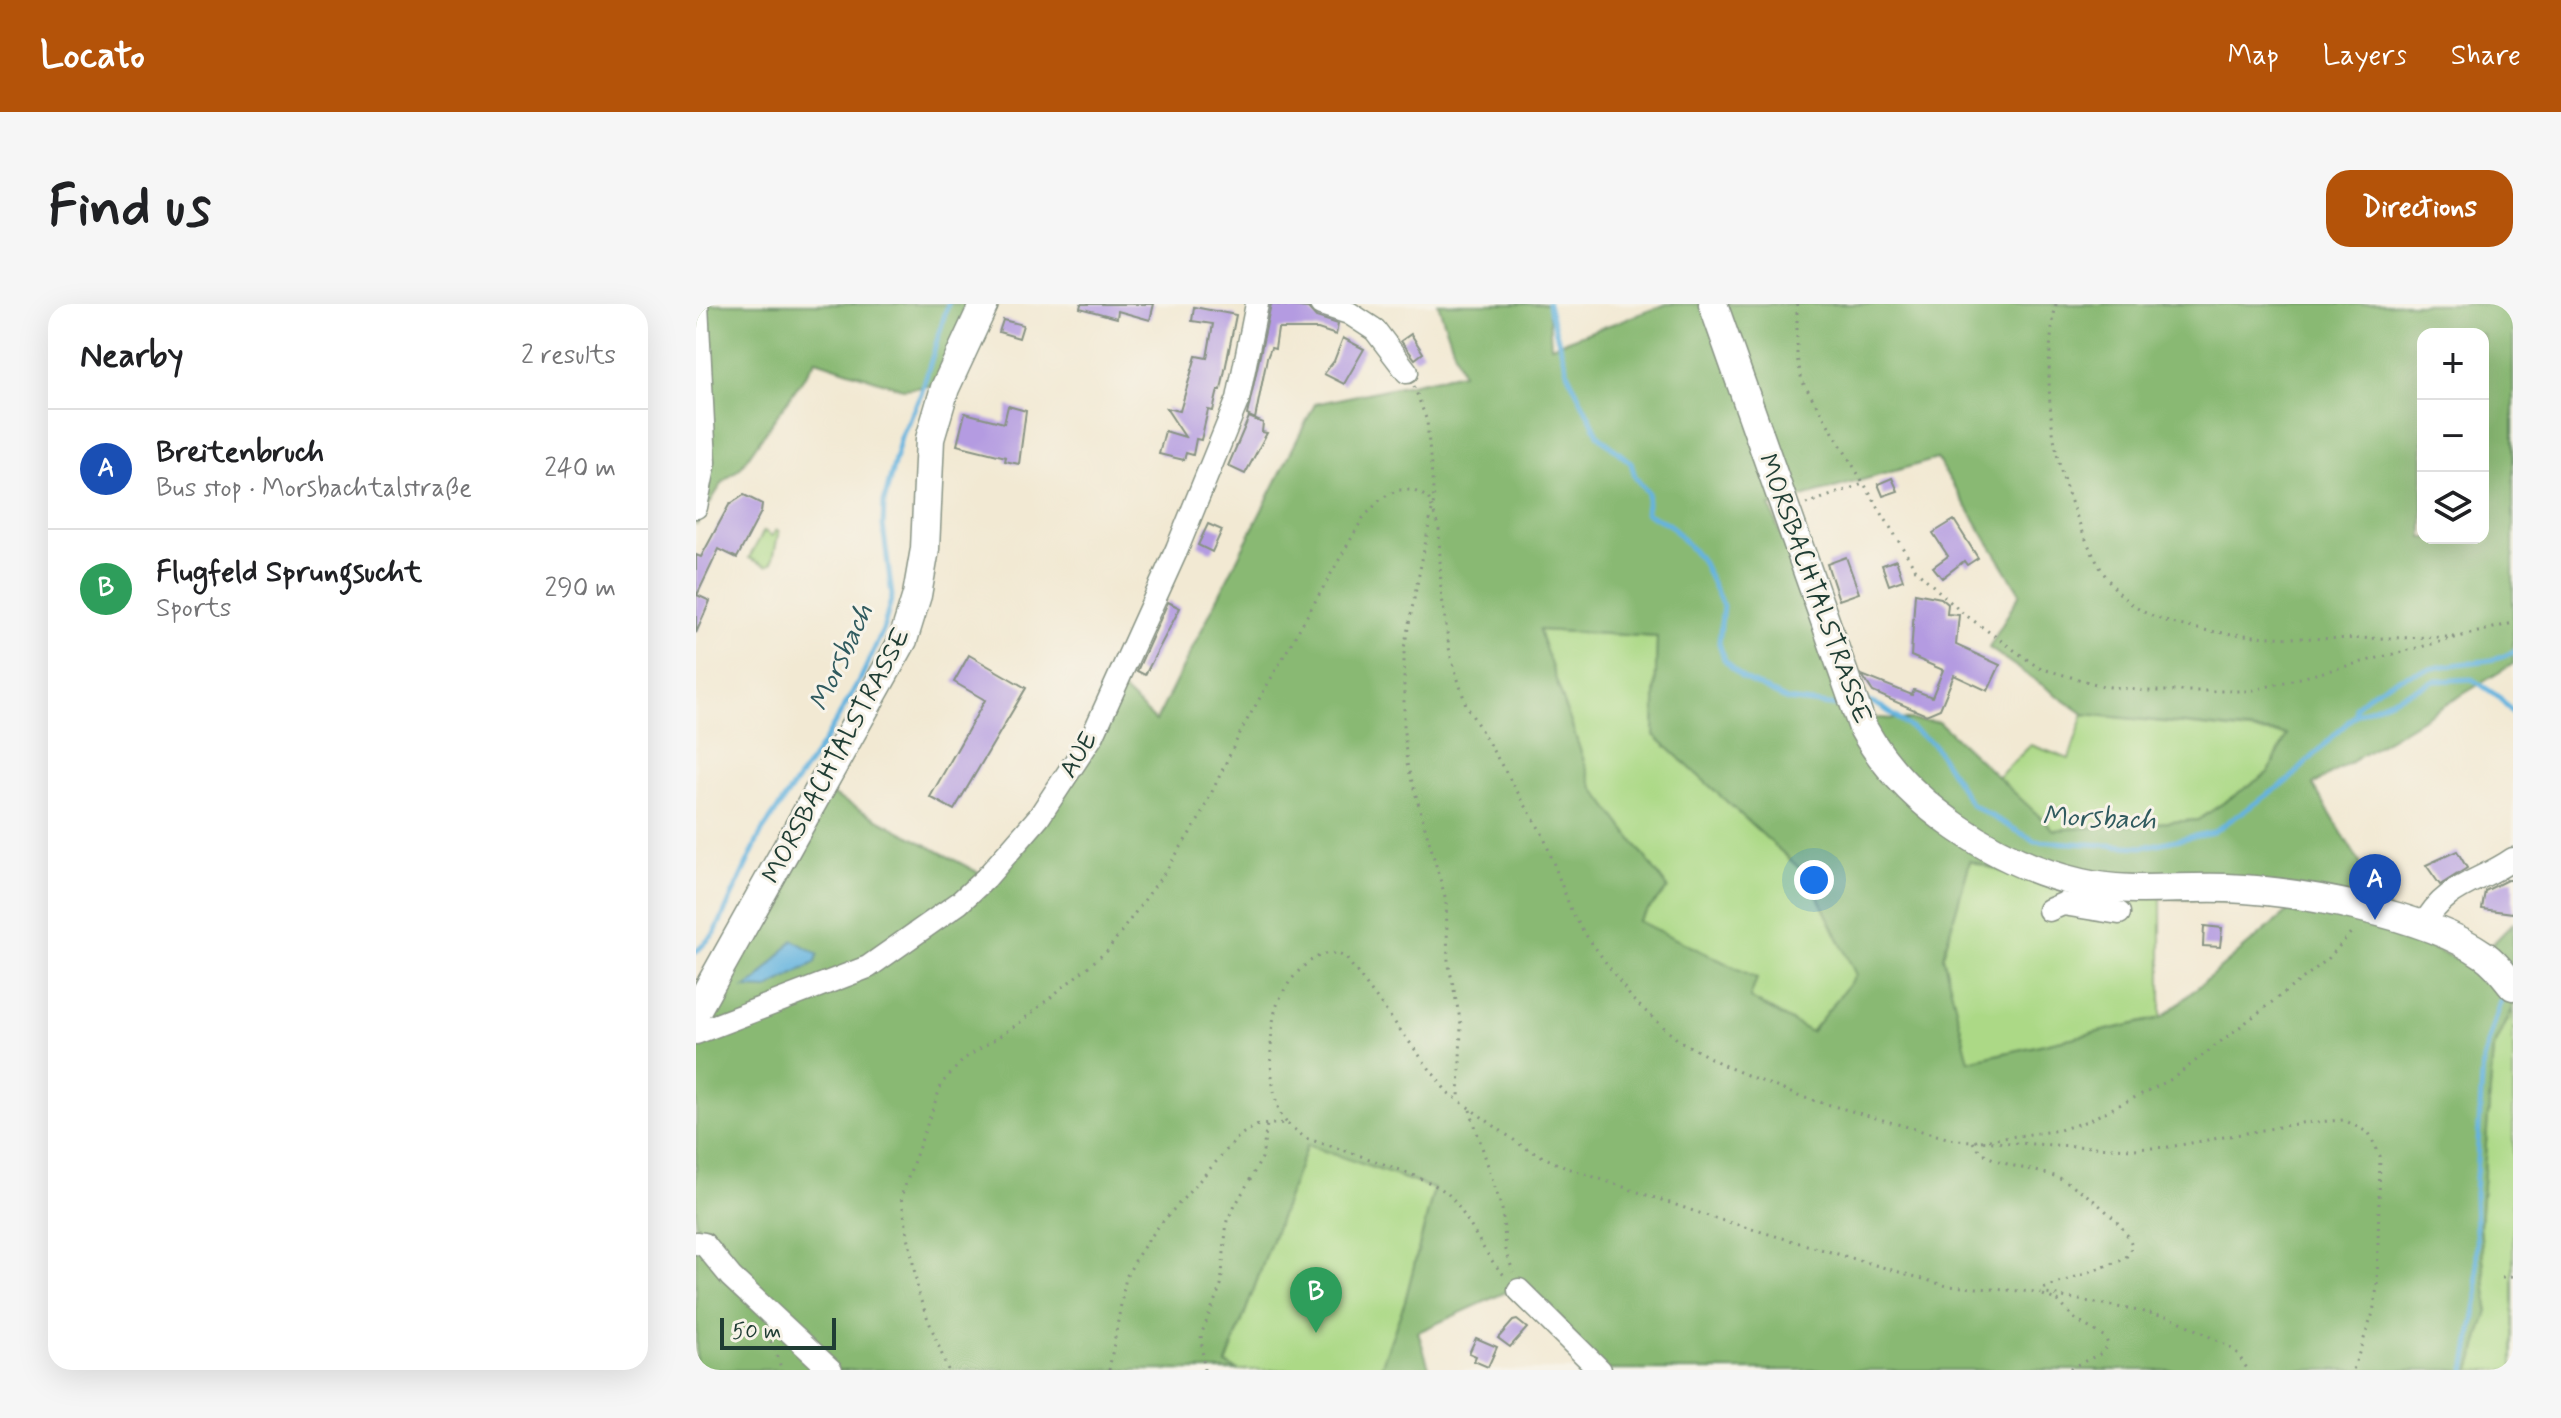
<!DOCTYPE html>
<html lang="en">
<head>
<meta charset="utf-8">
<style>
  :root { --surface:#fff; --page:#f6f6f6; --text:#202124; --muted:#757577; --line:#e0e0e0; --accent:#b45309 }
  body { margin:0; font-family:Mynerve,sans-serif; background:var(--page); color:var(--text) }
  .controls { position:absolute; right:24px; top:24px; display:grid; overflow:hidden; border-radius:16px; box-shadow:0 8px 32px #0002 }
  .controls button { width:72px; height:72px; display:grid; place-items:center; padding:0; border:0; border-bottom:2px solid var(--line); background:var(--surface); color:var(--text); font:40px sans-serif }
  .scale { position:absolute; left:24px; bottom:20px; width:116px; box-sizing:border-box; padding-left:8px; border:4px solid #1f3d34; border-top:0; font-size:22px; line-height:28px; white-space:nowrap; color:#1f3d34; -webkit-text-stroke:6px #f7f3e8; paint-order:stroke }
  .you { position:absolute; left:1118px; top:576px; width:28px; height:28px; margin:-20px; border:6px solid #fff; border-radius:50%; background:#1a73e8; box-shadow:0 0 0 12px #1a73e833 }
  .badge { display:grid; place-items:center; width:52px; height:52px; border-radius:50%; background:var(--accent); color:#fff; font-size:26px; font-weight:700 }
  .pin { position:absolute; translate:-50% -66px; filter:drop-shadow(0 2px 4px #0008) }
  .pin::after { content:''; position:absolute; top:42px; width:28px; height:24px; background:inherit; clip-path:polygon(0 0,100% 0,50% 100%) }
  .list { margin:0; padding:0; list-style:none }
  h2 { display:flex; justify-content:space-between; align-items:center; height:104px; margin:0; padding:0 32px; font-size:34px }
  h2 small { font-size:26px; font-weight:400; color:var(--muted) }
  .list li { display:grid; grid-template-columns:52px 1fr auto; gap:24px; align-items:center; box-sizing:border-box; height:120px; padding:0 32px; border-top:2px solid var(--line) }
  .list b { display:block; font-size:30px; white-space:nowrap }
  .list p { margin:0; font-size:26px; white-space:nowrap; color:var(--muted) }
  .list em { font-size:26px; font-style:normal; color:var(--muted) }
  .icon { flex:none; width:44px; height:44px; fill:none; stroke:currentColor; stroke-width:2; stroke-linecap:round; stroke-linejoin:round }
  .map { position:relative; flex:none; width:1817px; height:1066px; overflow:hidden; border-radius:24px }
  header { display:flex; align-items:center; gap:48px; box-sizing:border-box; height:112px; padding:0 40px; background:var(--accent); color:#fff }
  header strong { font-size:38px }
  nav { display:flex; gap:44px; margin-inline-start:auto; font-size:28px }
  .intro { display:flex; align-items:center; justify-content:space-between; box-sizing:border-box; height:192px; padding:0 48px }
  h1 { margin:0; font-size:56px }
  .button { padding:20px 36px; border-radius:24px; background:var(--accent); color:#fff; font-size:28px; font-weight:700 }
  main { display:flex; gap:48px; padding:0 48px }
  aside { flex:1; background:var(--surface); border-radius:24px; box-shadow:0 8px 32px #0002 }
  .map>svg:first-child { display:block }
</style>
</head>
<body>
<header>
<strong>Locato</strong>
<nav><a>Map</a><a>Layers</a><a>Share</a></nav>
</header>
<div class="intro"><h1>Find us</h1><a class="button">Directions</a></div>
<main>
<aside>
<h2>Nearby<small>2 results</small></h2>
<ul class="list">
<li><span class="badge" style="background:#1a4fb4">A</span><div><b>Breitenbruch</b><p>Bus stop · Morsbachtalstraße</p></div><em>240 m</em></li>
<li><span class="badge" style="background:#2e9e5b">B</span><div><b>Flugfeld Sprungsucht</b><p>Sports</p></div><em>290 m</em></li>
</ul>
</aside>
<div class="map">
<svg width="1817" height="1066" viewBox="0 0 1817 1066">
  <rect width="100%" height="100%" fill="#f7f3e8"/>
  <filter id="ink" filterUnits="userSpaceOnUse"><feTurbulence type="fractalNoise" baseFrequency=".0125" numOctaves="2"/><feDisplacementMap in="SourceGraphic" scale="16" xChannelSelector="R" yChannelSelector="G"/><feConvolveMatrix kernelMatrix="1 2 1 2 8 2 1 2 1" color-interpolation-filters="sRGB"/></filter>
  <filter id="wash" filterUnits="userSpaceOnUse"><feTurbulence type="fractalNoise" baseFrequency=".006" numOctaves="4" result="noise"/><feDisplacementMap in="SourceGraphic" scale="32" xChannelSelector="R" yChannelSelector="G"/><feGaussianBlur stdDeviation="1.8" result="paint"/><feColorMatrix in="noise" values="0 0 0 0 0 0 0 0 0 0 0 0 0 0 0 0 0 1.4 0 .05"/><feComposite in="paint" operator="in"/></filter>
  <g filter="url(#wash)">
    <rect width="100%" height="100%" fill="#f2e9d3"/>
    <g fill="#acd986" stroke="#668b5d" stroke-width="2">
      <path d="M 80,226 L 83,227 L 76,259 L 71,262 L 53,254 L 68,227 L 76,232 Z"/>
      <path d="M 842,326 L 961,333 L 958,431 L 1112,572 L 1161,671 L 1115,728 L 1054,694 L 1061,674 L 941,617 L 972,584 L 897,484 Z"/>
      <path d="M 1388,410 L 1592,431 L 1573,468 L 1502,516 L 1358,526 L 1300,475 L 1335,441 L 1373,455 Z"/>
      <path d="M 1274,557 L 1365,586 L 1465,593 L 1465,714 L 1272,757 L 1247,652 Z"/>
      <path d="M 1817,704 L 1817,1066 L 1774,1066 L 1792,1006 L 1784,922 L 1797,746 Z"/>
      <path d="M 611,841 L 738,884 L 709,997 L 684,1066 L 542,1066 L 530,1061 Z"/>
    </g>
    <g fill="#89b973" stroke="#547b54" stroke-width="2" fill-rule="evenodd">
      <path d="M 3,0 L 283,0 L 243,81 L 207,85 L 120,56 L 45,163 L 27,178 L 0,221 L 10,183 Z"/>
      <path d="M 742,0 L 852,0 L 855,42 L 971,0 L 1817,0 L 1817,360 L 1617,481 L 1709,634 L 1776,661 L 1817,619 L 1817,704 L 1797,746 L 1784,922 L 1792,1006 L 1774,1066 L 901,1066 L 821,983 L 722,1028 L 734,1066 L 684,1066 L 709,997 L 738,885 L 611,841 L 530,1060 L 542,1066 L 0,1066 L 0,718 L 131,488 L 285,570 L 345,514 L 422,381 L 460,417 L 619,100 L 766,69 ZM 1727,30 L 1787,30 L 1787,234 L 1727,234 ZM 1241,155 L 1324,289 L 1293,344 L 1388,410 L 1591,430 L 1573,468 L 1502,516 L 1358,526 L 1243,418 L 1153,412 L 1074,202 ZM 843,326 L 961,333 L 958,431 L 1112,572 L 1160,671 L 1115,728 L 1054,694 L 1061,674 L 942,617 L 972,584 L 897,483 ZM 1274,557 L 1365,586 L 1597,603 L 1465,714 L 1273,757 L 1247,652 Z"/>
    </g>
    <path fill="#65b4df" stroke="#42788a" stroke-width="2" d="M 97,636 L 122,650 L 120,658 L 71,685 L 49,684 L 61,676 Z"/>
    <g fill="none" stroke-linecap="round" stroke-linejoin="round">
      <g stroke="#65b4df" stroke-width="5">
        <path d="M 852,0 L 872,70 L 903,132 L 935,159 L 939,173 L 952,189 L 950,209 L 974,221 L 1006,257 L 1027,302 L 1023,339 L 1028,355 L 1045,373 L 1091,396 L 1151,403"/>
        <path d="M 1168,396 L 1186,403 L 1237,440 L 1276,501 L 1339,537 L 1447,543 L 1517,528 L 1592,477 L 1659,411 L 1739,377 L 1776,375 L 1803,393 L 1817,409"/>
        <path d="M 1659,411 L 1660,402 C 1685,376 1728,364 1763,360 C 1782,357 1799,358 1817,348"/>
        <path d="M 0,648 L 19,629 L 65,529 L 126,441 L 165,374 L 187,326 L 196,292 L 187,221 L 188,198 L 205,133 L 225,90 L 252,0"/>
        <path d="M 1769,1066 L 1782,994 L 1779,890 L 1787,756 L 1808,688"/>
      </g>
    </g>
    <g id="blocks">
      <g fill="#b49be1">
        <path d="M 385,0 L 458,0 L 454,16 L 422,7 L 421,14 L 384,4 Z"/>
        <path d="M 575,0 L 612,4 L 620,13 L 642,20 L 640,31 L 622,25 L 582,25 L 579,45 L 575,44 L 571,54 L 559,115 L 551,111 Z"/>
        <path d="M 498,3 L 540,11 L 525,86 L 522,86 L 517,107 L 512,106 L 505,136 L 500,135 L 497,151 L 490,149 L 488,156 L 463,150 L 469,127 L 489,133 L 470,104 L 484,107 L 500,52 L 511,54 L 517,20 L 496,17 Z"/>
        <path d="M 307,16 L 327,21 L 323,34 L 303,28 Z"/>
        <path d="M 715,30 L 727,49 L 719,55 L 705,37 Z"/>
        <path d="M 647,34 L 668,45 L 648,80 L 628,70 L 638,57 Z"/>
        <path d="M 312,102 L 330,107 L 323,160 L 309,157 L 310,153 L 261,141 L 269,109 L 308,119 Z"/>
        <path d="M 553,113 L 567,119 L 566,128 L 571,129 L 549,170 L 532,162 Z"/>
        <path d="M 1196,174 L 1202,187 L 1187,192 L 1182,180 Z"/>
        <path d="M 48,191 L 66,200 L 65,208 L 41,254 L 23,245 L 1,291 L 14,297 L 0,329 L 0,251 L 5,253 L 33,201 Z"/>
        <path d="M 1258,216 L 1282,254 L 1271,261 L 1268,257 L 1246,274 L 1237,263 L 1252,252 L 1237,229 Z"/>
        <path d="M 512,220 L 526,226 L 516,248 L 502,241 Z"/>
        <path d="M 1150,253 L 1163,289 L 1143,296 L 1131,260 Z"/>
        <path d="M 1200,256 L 1207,276 L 1193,281 L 1186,261 Z"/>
        <path d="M 1219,289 L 1245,294 L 1252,300 L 1251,310 L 1263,311 L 1260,341 L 1304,361 L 1292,387 L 1258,371 L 1244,405 L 1230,411 L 1177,388 L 1166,371 L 1216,391 L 1218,386 L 1236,393 L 1247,366 L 1215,352 Z"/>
        <path d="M 472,298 L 484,304 L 449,371 L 441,367 Z"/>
        <path d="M 273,351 L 330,384 L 258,506 L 234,493 L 289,396 L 258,378 Z"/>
        <path d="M 1761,547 L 1771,564 L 1744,581 L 1730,561 Z"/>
        <path d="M 1811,576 L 1817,576 L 1817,609 L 1786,605 L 1789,587 Z"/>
        <path d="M 1508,622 L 1526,624 L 1524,643 L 1507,642 Z"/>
        <path d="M 821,1016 L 831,1024 L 814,1043 L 802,1034 L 817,1017 Z"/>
        <path d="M 780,1034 L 801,1043 L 792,1063 L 778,1057 L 780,1052 L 773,1049 Z"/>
      </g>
    </g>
  </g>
  <g filter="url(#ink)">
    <use href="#blocks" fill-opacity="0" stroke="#889384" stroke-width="2"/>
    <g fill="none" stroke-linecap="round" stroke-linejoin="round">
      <defs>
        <g id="minor">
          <path d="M 625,0 L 653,9 L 679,26 L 711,68"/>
          <path d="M 0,203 L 9,158 L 1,0"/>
          <path d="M 1353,606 L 1367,600 L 1423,609"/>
          <path d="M 1727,622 C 1749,580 1783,579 1817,555"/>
          <path d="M 0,729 L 172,663 L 263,599 L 290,574 L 343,513 L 397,431 L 481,245 L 542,95 L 561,0"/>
          <path d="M 0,939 L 8,940 L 35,973 L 135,1066"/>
          <path d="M 823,986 L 904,1066"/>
        </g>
        <g id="major">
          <path d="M 1017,0 L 1167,424 C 1209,500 1301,560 1385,579 C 1433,590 1482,582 1531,584 C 1601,587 1730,610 1788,651 C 1800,659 1808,671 1817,682"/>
          <path d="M 0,707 L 207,336 L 221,291 L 229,245 L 234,135 L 249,84 L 288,0"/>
        </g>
      </defs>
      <use href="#minor" stroke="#889384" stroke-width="25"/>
      <use href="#major" stroke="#889384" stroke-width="31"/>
      <g stroke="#889384" stroke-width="3" stroke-dasharray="2 6" stroke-linecap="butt">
        <path d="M 1101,0 L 1101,53 L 1106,77 L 1220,266 L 1264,307 L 1343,364 L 1407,382 L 1450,387 L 1554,387 L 1817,319"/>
        <path d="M 1360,0 C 1347,67 1352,140 1377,203 C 1392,242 1408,285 1446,307 C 1513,344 1679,333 1759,333"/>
        <path d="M 718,82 L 731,117 L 738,197 L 708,344 L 708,428 L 711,460 L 750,596 L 752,657 L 765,720 L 763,796"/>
        <path d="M 1110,200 L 1167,180"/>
        <path d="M 774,806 L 806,905 L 810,946 L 817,968"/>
        <path d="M 592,820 L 609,834 C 637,843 737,873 753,891 C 775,916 785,948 809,972"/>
        <path d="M 1285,837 L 1364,826 L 1391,817 L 1476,775 L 1632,655 L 1658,625"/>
        <path d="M 1277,838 C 1290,862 1338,864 1361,873 C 1382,881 1434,922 1436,943 L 1429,955 L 1344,986"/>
        <path d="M 1806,974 L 1817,973"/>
        <path d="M 1347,991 L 1362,997 L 1380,1016 L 1409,1033 L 1412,1040 L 1406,1049 L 1370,1066"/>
        <path d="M 75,1037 L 86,1066"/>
        <path d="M 252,1066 L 223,992 L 205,893 L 246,779 L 268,755 L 322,720 L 411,647 L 469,568 L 503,515 L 546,425 L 667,214 L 686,194 L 702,186 L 716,186 L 732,193 L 743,223 L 745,286 L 754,350 L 770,401 L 847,531 L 875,606 L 887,627 L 937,696 L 982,736 L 1029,762 L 1102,792 L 1258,836 L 1437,845 L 1473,843 L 1605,819 L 1648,816 L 1673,829 L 1684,852 L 1681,983 L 1677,1009 L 1657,1066"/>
        <path d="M 413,1066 L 430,973 L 444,948 L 462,923 L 544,831 L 562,821 L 591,819 C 572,800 572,730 580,704 C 588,678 623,635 650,654 L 751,788 L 829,844 L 866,862 L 1018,914 L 1251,982 L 1340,988 L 1475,1013 L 1530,1041 L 1541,1049 L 1552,1066"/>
        <path d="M 508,1066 L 505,1031 L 525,981 L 531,916 L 566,854 L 571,820"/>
      </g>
      <use href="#minor" stroke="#fff" stroke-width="22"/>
      <use href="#major" stroke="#fff" stroke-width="28"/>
    </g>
  </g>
  <g text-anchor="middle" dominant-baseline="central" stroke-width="6" stroke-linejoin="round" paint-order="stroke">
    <g font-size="26" fill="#1f3d34" stroke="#f7f3e8">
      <text transform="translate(1118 285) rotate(70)">MORSBACHTALSTRASSE</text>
      <text transform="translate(383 451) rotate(-59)">AUE</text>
      <text transform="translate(141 452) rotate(-62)">MORSBACHTALSTRASSE</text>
    </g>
    <g font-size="28" font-style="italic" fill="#305b5f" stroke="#f7f3e8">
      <text transform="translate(146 354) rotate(-65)">Morsbach</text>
      <text transform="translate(1403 515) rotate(2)">Morsbach</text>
    </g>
  </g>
</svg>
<div class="controls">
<button>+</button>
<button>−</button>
<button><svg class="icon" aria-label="layers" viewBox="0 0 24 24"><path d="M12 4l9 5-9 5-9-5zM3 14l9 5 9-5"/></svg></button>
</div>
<div class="scale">50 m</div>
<div class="you"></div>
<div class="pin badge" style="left:1679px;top:616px;background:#1a4fb4">A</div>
<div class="pin badge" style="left:620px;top:1029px;background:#2e9e5b">B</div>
</div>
</main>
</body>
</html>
